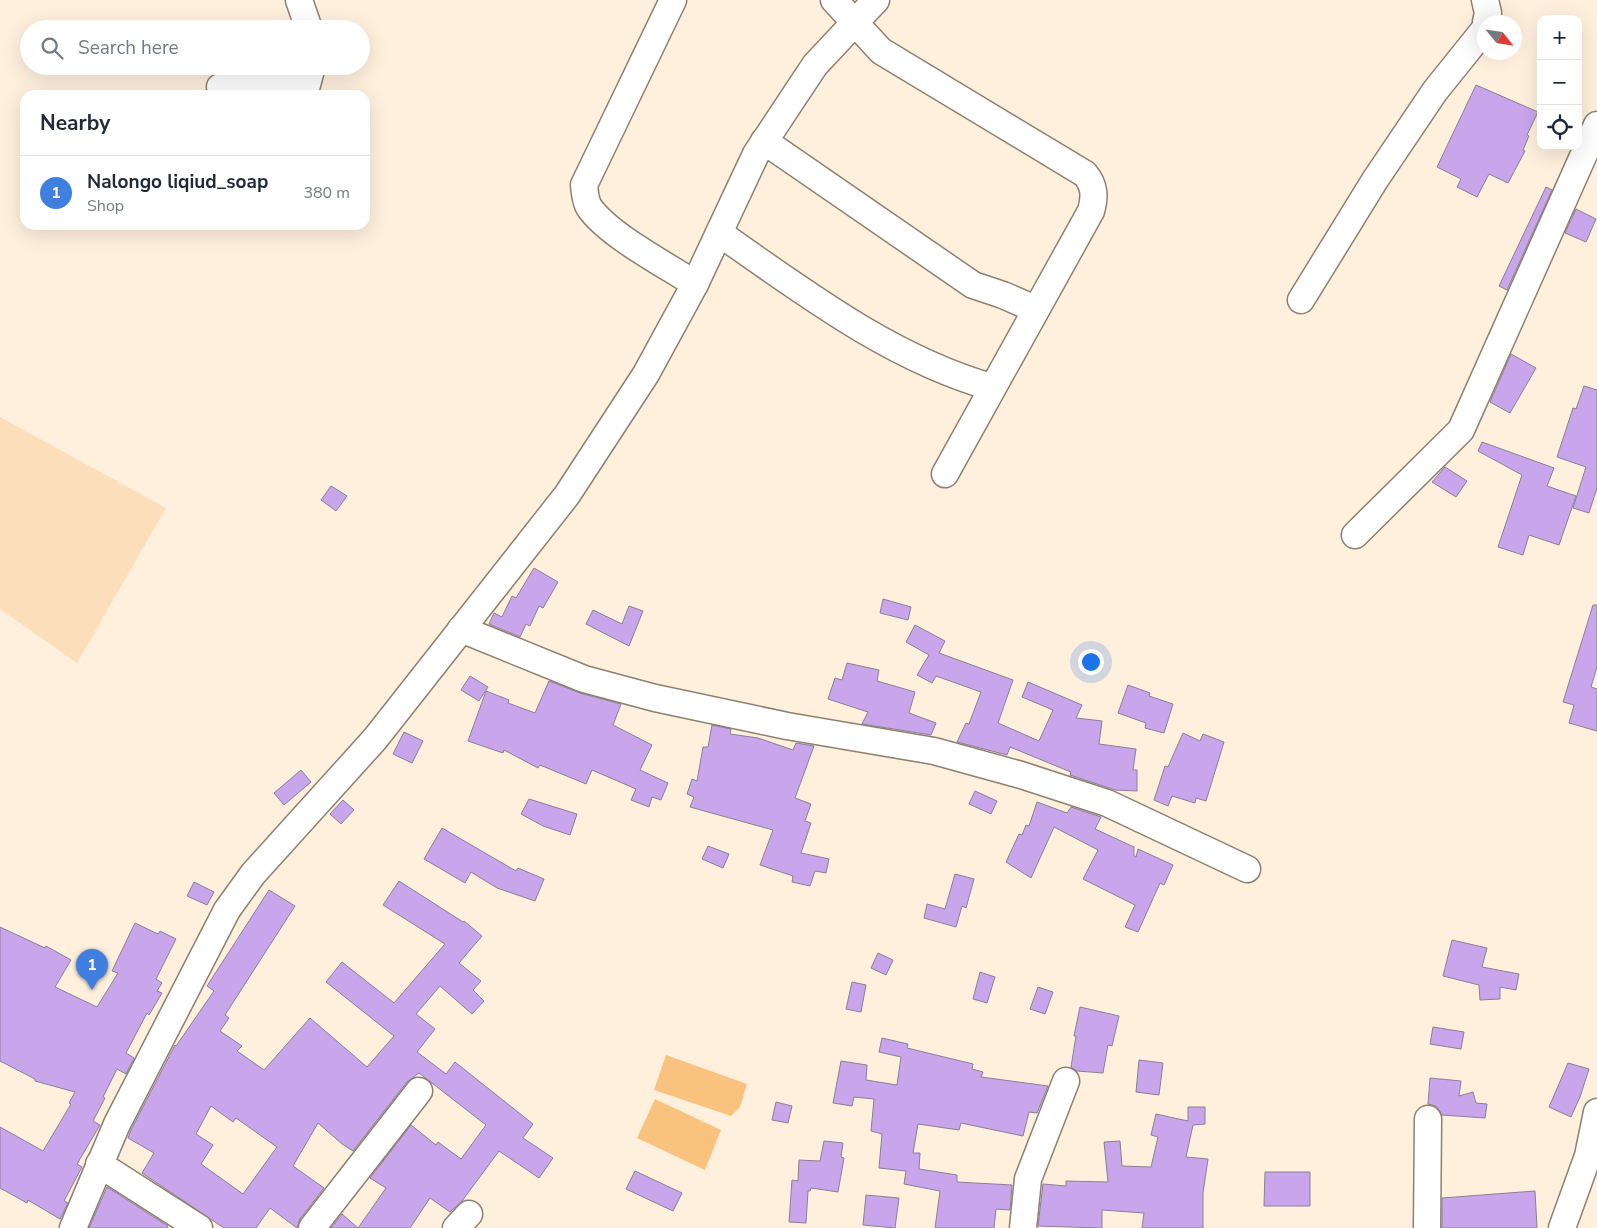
<!DOCTYPE html>
<html lang="en">
<head>
<meta charset="utf-8">
<style>
  :root { --surface:#fff; --page:#f2f2f3; --text:#1f2937; --muted:#747a83; --line:#e0e1e3; --accent:#0b8043 }
  body { margin:0; font-family:"Nunito Sans",sans-serif; background:var(--page); color:var(--text) }
  .controls { position:absolute; right:15px; top:15px; display:grid; overflow:hidden; border-radius:10px; box-shadow:0 5px 20px #0002 }
  .controls button { width:45px; height:45px; display:grid; place-items:center; padding:0; border:0; border-bottom:1px solid var(--line); background:var(--surface); color:var(--text); font:25px sans-serif }
  .compass { position:absolute; left:1477px; top:15px; width:45px; height:45px; border-radius:50%; background:var(--surface); box-shadow:0 5px 20px #0002; rotate:120deg }
  .you { position:absolute; left:1090px; top:661px; width:18px; height:18px; margin:-12px; border:4px solid #fff; border-radius:50%; background:#1a73e8; box-shadow:0 0 0 8px #1a73e833 }
  .badge { display:grid; place-items:center; width:32px; height:32px; border-radius:50%; background:var(--accent); color:#fff; font-size:16px; font-weight:700 }
  .pin { position:absolute; translate:-50% -41px; filter:drop-shadow(0 1px 2px #0008) }
  .pin::after { content:''; position:absolute; top:26px; width:18px; height:15px; background:inherit; clip-path:polygon(0 0,100% 0,50% 100%) }
  .list { margin:0; padding:0; list-style:none }
  h2 { display:flex; justify-content:space-between; align-items:center; height:65px; margin:0; padding:0 20px; font-size:21px }
  h2 small { font-size:16px; font-weight:400; color:var(--muted) }
  .list li { display:grid; grid-template-columns:32px 1fr auto; gap:15px; align-items:center; box-sizing:border-box; height:75px; padding:0 20px; border-top:1px solid var(--line) }
  .list b { display:block; font-size:19px; white-space:nowrap }
  .list p { margin:0; font-size:16px; white-space:nowrap; color:var(--muted) }
  .list em { font-size:16px; font-style:normal; color:var(--muted) }
  .icon { flex:none; width:28px; height:28px; fill:none; stroke:currentColor; stroke-width:2; stroke-linecap:round; stroke-linejoin:round }
  .map { position:relative; flex:none; width:1597px; height:1228px; overflow:hidden }
  .search { position:absolute; background:var(--surface); box-shadow:0 5px 20px #0002; left:20px; top:20px; width:350px; height:55px; display:flex; align-items:center; gap:12px; box-sizing:border-box; padding:0 18px; border-radius:28px; color:var(--muted); font-size:19px }
  .panel { position:absolute; background:var(--surface); box-shadow:0 5px 20px #0002; left:20px; top:90px; width:350px; height:140px; border-radius:15px }
  .map>svg:first-child { display:block }
</style>
</head>
<body>
<div class="map">
<svg width="1597" height="1228" viewBox="0 0 1597 1228">
  <rect width="100%" height="100%" fill="#ffefdd"/>
  <path fill="#fcdebb" d="M 0,417 L 166,508 L 77,663 L 0,609 Z"/>
  <g fill="#f9c27e">
    <path d="M 666,1055 L 747,1084 L 740,1107 L 731,1116 L 654,1090 Z"/>
    <path d="M 655,1099 L 721,1130 L 705,1170 L 637,1138 Z"/>
  </g>
  <g fill="#c9a5ec" stroke="#898093" fill-rule="evenodd">
    <path d="M 1476,85 L 1538,112 L 1527,135 L 1529,136 L 1523,150 L 1525,151 L 1508,183 L 1489,174 L 1477,197 L 1457,187 L 1461,179 L 1437,167 Z"/>
    <path d="M 1546,187 L 1552,190 L 1507,290 L 1499,286 Z"/>
    <path d="M 1576,209 L 1596,219 L 1586,242 L 1565,233 Z"/>
    <path d="M 1511,354 L 1536,368 L 1510,413 L 1490,402 Z"/>
    <path d="M 1584,386 L 1597,390 L 1597,488 L 1589,513 L 1573,508 L 1586,467 L 1557,457 L 1573,408 L 1576,409 Z"/>
    <path d="M 1482,442 L 1554,468 L 1547,486 L 1576,496 L 1559,545 L 1529,535 L 1523,555 L 1498,547 L 1522,475 L 1478,451 Z"/>
    <path d="M 1445,467 L 1467,481 L 1456,497 L 1432,482 Z"/>
    <path d="M 331,486 L 347,496 L 336,511 L 321,500 Z"/>
    <path d="M 534,568 L 558,582 L 543,608 L 539,606 L 530,626 L 526,624 L 520,637 L 489,624 L 494,613 L 502,617 L 512,596 L 516,598 Z"/>
    <path d="M 883,599 L 911,607 L 908,620 L 880,613 Z"/>
    <path d="M 1593,605 L 1597,605 L 1597,667 L 1591,687 L 1597,689 L 1597,731 L 1569,723 L 1574,705 L 1563,702 Z"/>
    <path d="M 629,606 L 643,611 L 629,646 L 586,624 L 593,610 L 622,624 Z"/>
    <path d="M 915,625 L 945,641 L 939,653 L 1013,680 L 998,723 L 1039,741 L 1053,710 L 1022,697 L 1028,682 L 1082,705 L 1076,718 L 1102,721 L 1099,744 L 1136,749 L 1133,770 L 1137,770 L 1137,791 L 1115,790 L 1070,775 L 1071,772 L 1010,747 L 1007,755 L 957,742 L 966,723 L 969,724 L 981,692 L 936,676 L 932,683 L 917,675 L 929,655 L 906,642 Z"/>
    <path d="M 847,663 L 879,670 L 877,681 L 915,692 L 909,713 L 936,723 L 931,735 L 862,724 L 868,712 L 828,699 L 835,678 L 842,680 Z"/>
    <path d="M 470,676 L 488,687 L 479,701 L 461,690 Z"/>
    <path d="M 549,681 L 580,693 L 621,704 L 613,725 L 652,745 L 640,770 L 668,783 L 661,800 L 652,797 L 649,807 L 631,800 L 636,789 L 592,770 L 586,784 L 540,765 L 538,768 L 504,750 L 503,753 L 468,741 L 486,691 L 509,700 L 508,703 L 535,713 Z"/>
    <path d="M 1128,685 L 1150,693 L 1149,696 L 1173,704 L 1164,733 L 1145,728 L 1146,723 L 1118,713 Z"/>
    <path d="M 712,725 L 731,729 L 730,734 L 758,738 L 793,750 L 796,743 L 814,746 L 795,798 L 811,804 L 805,821 L 811,823 L 801,853 L 829,859 L 826,873 L 815,871 L 810,886 L 792,882 L 793,876 L 760,865 L 773,830 L 690,807 L 694,797 L 687,794 L 692,779 L 697,781 L 703,747 L 708,747 Z"/>
    <path d="M 404,732 L 423,741 L 412,763 L 393,754 Z"/>
    <path d="M 1183,733 L 1200,741 L 1203,734 L 1224,742 L 1206,801 L 1196,798 L 1195,803 L 1172,796 L 1168,806 L 1154,800 L 1165,766 L 1168,767 Z"/>
    <path d="M 301,770 L 311,782 L 284,805 L 274,793 Z"/>
    <path d="M 975,791 L 997,801 L 991,814 L 969,804 Z"/>
    <path d="M 529,799 L 577,814 L 570,835 L 543,826 L 521,814 Z"/>
    <path d="M 343,800 L 354,810 L 341,824 L 330,814 Z"/>
    <path d="M 1037,802 L 1067,813 L 1071,807 L 1101,817 L 1095,829 L 1134,847 L 1134,856 L 1136,857 L 1138,849 L 1173,865 L 1164,885 L 1160,883 L 1138,932 L 1125,927 L 1135,905 L 1083,879 L 1098,850 L 1054,827 L 1031,878 L 1006,862 L 1019,834 L 1022,835 L 1026,825 L 1029,826 Z"/>
    <path d="M 442,828 L 516,871 L 518,868 L 544,879 L 535,901 L 497,888 L 471,872 L 465,883 L 424,859 Z"/>
    <path d="M 708,846 L 729,854 L 723,868 L 702,859 Z"/>
    <path d="M 955,874 L 974,879 L 966,908 L 962,906 L 956,927 L 924,918 L 927,904 L 945,909 Z"/>
    <path d="M 399,881 L 463,922 L 464,921 L 482,936 L 459,963 L 481,981 L 473,990 L 484,1001 L 472,1014 L 440,986 L 416,1014 L 435,1029 L 417,1052 L 446,1074 L 455,1062 L 533,1124 L 523,1138 L 553,1158 L 539,1178 L 499,1151 L 462,1201 L 450,1212 L 430,1198 L 410,1228 L 331,1228 L 342,1214 L 358,1228 L 386,1188 L 370,1178 L 411,1125 L 436,1145 L 438,1142 L 461,1159 L 486,1125 L 419,1073 L 407,1082 L 353,1151 L 342,1144 L 318,1123 L 293,1166 L 324,1188 L 300,1219 L 297,1228 L 270,1208 L 256,1228 L 224,1228 L 142,1173 L 154,1153 L 128,1138 L 131,1130 L 175,1045 L 176,1046 L 214,991 L 207,986 L 269,890 L 295,906 L 225,1015 L 229,1018 L 220,1031 L 242,1046 L 237,1051 L 264,1070 L 310,1018 L 367,1067 L 394,1036 L 326,982 L 342,962 L 394,1003 L 445,944 L 383,905 ZM 211,1106 L 233,1122 L 236,1118 L 277,1147 L 243,1194 L 201,1164 L 213,1145 L 196,1134 Z"/>
    <path d="M 194,882 L 214,892 L 207,905 L 187,896 Z"/>
    <path d="M 135,923 L 158,934 L 160,931 L 176,939 L 156,979 L 162,983 L 157,991 L 162,993 L 149,1015 L 147,1013 L 126,1053 L 134,1058 L 126,1074 L 117,1069 L 103,1097 L 105,1098 L 93,1121 L 100,1125 L 77,1164 L 82,1167 L 64,1201 L 68,1203 L 60,1219 L 28,1200 L 27,1203 L 0,1188 L 0,1127 L 43,1151 L 71,1104 L 69,1103 L 75,1092 L 35,1081 L 35,1079 L 0,1061 L 0,927 L 45,948 L 46,946 L 71,960 L 55,987 L 97,1007 L 118,973 L 112,971 Z"/>
    <path d="M 1452,940 L 1487,948 L 1482,967 L 1519,974 L 1516,990 L 1500,987 L 1500,999 L 1480,1000 L 1479,985 L 1443,976 Z"/>
    <path d="M 878,953 L 893,960 L 886,975 L 871,968 Z"/>
    <path d="M 980,972 L 995,977 L 987,1003 L 973,999 Z"/>
    <path d="M 852,982 L 866,985 L 861,1012 L 846,1009 Z"/>
    <path d="M 1038,987 L 1053,992 L 1045,1014 L 1030,1009 Z"/>
    <path d="M 1080,1007 L 1119,1016 L 1112,1046 L 1108,1045 L 1103,1073 L 1077,1071 L 1071,1067 L 1076,1036 L 1074,1036 Z"/>
    <path d="M 1433,1027 L 1464,1032 L 1461,1049 L 1430,1044 Z"/>
    <path d="M 882,1038 L 908,1044 L 907,1048 L 973,1064 L 972,1069 L 983,1072 L 981,1077 L 1048,1086 L 1037,1113 L 1029,1112 L 1023,1136 L 961,1123 L 959,1130 L 918,1124 L 913,1153 L 920,1153 L 919,1169 L 957,1175 L 957,1182 L 1012,1185 L 1010,1210 L 996,1209 L 994,1228 L 935,1228 L 940,1191 L 904,1184 L 906,1171 L 879,1168 L 882,1134 L 871,1131 L 874,1099 L 854,1097 L 852,1106 L 833,1103 L 841,1061 L 867,1065 L 866,1080 L 897,1085 L 901,1057 L 879,1052 Z"/>
    <path d="M 1139,1060 L 1163,1063 L 1159,1095 L 1136,1092 Z"/>
    <path d="M 1568,1063 L 1589,1069 L 1580,1097 L 1571,1117 L 1549,1107 Z"/>
    <path d="M 1430,1078 L 1461,1081 L 1459,1096 L 1473,1092 L 1476,1103 L 1487,1104 L 1485,1118 L 1442,1115 L 1436,1106 L 1428,1104 Z"/>
    <path d="M 776,1102 L 792,1106 L 788,1123 L 772,1120 Z"/>
    <path d="M 1188,1107 L 1205,1107 L 1205,1124 L 1193,1125 L 1186,1157 L 1208,1159 L 1203,1193 L 1203,1228 L 1142,1228 L 1144,1213 L 1102,1210 L 1102,1228 L 1038,1226 L 1043,1184 L 1066,1186 L 1066,1181 L 1108,1182 L 1104,1142 L 1120,1141 L 1122,1166 L 1151,1167 L 1158,1137 L 1151,1135 L 1156,1114 L 1188,1121 Z"/>
    <path d="M 824,1141 L 843,1143 L 841,1157 L 844,1158 L 838,1192 L 811,1188 L 810,1191 L 808,1191 L 806,1223 L 789,1222 L 792,1180 L 798,1181 L 799,1160 L 820,1161 Z"/>
    <path d="M 635,1171 L 682,1193 L 673,1211 L 626,1189 Z"/>
    <path d="M 1265,1172 L 1310,1172 L 1310,1206 L 1264,1206 Z"/>
    <path d="M 107,1187 L 168,1226 L 167,1228 L 89,1228 Z"/>
    <path d="M 1535,1191 L 1537,1228 L 1442,1228 L 1442,1198 Z"/>
    <path d="M 866,1195 L 899,1198 L 895,1228 L 863,1225 Z"/>
  </g>
  <g fill="none" stroke-linecap="round" stroke-linejoin="round">
    <defs>
      <g id="minor">
        <path d="M 299,0 L 309,29"/>
        <path d="M 673,0 L 584,185 C 585,193 585,200 589,207 C 608,235 666,265 695,284"/>
        <path d="M 834,0 L 881,51 L 1085,174 C 1095,186 1095,197 1091,211 L 945,474"/>
        <path d="M 1485,0 L 1488,13 L 1486,22"/>
        <path d="M 220,87 L 302,87 L 307,85 L 312,66"/>
        <path d="M 764,141 L 973,285 L 1003,295 L 1035,309"/>
        <path d="M 719,233 C 804,292 890,358 991,387"/>
        <path d="M 1301,300 L 1375,180 L 1435,91 L 1484,30"/>
        <path d="M 1355,535 L 1461,430 L 1597,125"/>
        <path d="M 461,629 L 584,679 L 655,698 L 787,726 L 934,751 L 1021,775 L 1107,803 L 1247,869"/>
        <path d="M 99,1164 L 199,1228"/>
        <path d="M 73,1228 L 117,1124 L 227,910 L 253,874 L 375,739 L 567,495 L 646,374 L 695,284 L 756,154 L 815,65 L 876,0"/>
        <path d="M 312,1228 L 419,1091"/>
        <path d="M 456,1228 L 469,1214"/>
        <path d="M 1023,1228 L 1028,1179 L 1066,1081"/>
        <path d="M 1427,1228 L 1428,1119"/>
        <path d="M 1562,1228 L 1588,1156 L 1597,1112"/>
      </g>
    </defs>
    <use href="#minor" stroke="#8e806f" stroke-width="29"/>
    <use href="#minor" stroke="#fff" stroke-width="26"/>
  </g>
</svg>
<div class="controls">
<button>+</button>
<button>−</button>
<button><svg class="icon" aria-label="locate" viewBox="0 0 24 24"><circle cx="12" cy="12" r="6"/><path d="M12 2v4M12 18v4M2 12h4M18 12h4"/></svg></button>
</div>
<svg class="compass" viewBox="-18 -18 36 36"><path d="M0-13l5 13h-10z" fill="#e53935"/><path d="M0 13l5-13h-10z" fill="#747a83"/></svg>
<div class="you"></div>
<div class="pin badge" style="left:92px;top:990px;background:#3f7fe0">1</div>
<div class="search"><svg class="icon" aria-label="search" viewBox="0 0 24 24"><circle cx="10" cy="10" r="6"/><path d="M15 15l6 6"/></svg>Search here</div>
<section class="panel">
<h2>Nearby<small></small></h2>
<ul class="list">
<li><span class="badge" style="background:#3f7fe0">1</span><div><b>Nalongo liqiud_soap</b><p>Shop</p></div><em>380 m</em></li>
</ul>
</section>
</div>
</body>
</html>
